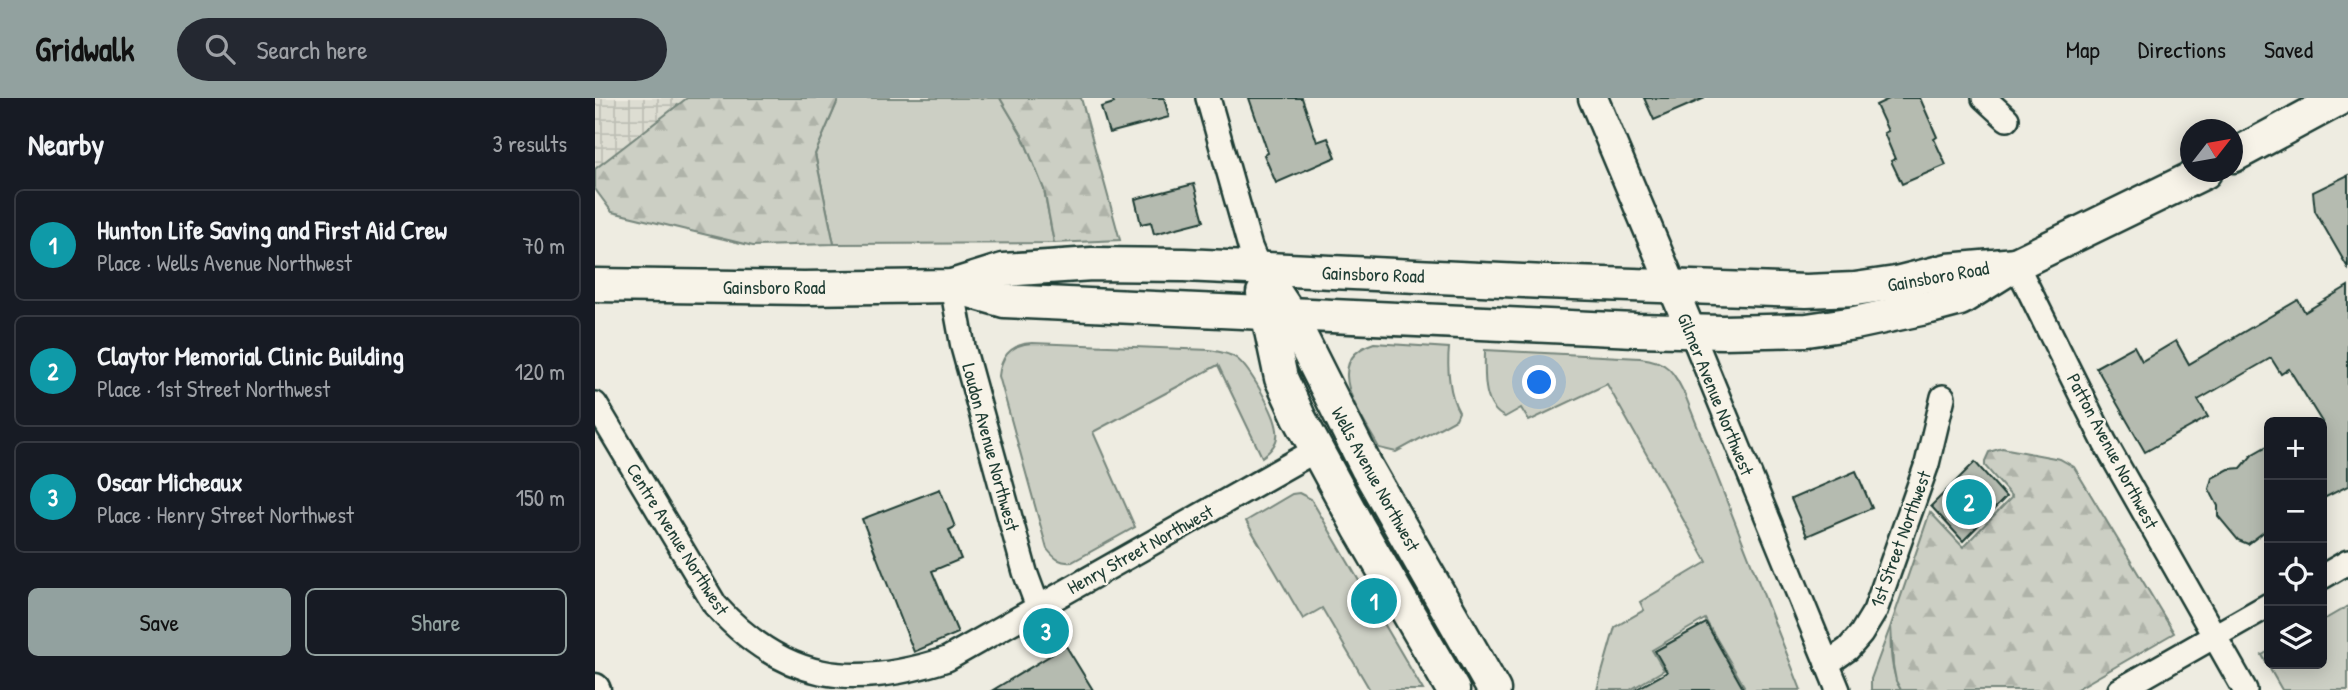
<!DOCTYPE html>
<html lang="en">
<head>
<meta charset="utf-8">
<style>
  :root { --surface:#171b24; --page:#242831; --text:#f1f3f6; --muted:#9ea1a6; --line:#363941; --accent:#92a19f }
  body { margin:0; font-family:"Patrick Hand",sans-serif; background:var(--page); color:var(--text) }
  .controls { position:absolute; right:21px; bottom:21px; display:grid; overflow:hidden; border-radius:10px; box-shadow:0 4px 18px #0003 }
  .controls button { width:63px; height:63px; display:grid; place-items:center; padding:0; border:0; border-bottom:2px solid var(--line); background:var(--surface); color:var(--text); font:35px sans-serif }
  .compass { position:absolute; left:1585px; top:21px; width:63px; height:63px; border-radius:50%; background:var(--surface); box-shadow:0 4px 18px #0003; rotate:59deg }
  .you { position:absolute; left:945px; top:285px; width:24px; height:24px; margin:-18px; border:5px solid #fff; border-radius:50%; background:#1a73e8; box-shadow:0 0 0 10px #1a73e833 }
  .badge { display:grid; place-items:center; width:46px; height:46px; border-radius:50%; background:var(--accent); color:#fff; font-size:23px; font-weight:700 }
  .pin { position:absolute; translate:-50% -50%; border:4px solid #fff; box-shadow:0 2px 7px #0006 }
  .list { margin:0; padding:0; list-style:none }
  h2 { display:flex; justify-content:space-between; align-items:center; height:91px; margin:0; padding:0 28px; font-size:30px }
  h2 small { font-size:23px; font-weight:400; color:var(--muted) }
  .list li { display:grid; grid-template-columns:46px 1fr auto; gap:21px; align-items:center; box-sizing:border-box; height:112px; margin:0 14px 14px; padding:0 14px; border:2px solid var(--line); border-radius:10px }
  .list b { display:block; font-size:26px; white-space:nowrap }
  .list p { margin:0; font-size:23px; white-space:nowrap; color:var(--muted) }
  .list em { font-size:23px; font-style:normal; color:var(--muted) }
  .actions { display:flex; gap:14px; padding:21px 28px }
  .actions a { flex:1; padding:16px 0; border:2px solid var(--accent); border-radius:10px; text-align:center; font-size:24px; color:var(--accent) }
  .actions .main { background:var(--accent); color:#111 }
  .icon { flex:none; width:38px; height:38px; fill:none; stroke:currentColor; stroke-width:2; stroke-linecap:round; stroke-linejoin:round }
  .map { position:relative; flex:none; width:1753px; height:592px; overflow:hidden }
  header { display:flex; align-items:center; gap:42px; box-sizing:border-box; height:98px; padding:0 35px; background:var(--accent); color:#111 }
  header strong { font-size:33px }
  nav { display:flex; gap:38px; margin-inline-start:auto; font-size:24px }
  .search { width:490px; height:63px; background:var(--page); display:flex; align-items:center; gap:18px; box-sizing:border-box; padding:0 24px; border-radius:38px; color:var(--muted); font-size:26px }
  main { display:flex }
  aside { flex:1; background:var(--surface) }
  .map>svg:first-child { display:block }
</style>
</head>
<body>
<header>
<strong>Gridwalk</strong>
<div class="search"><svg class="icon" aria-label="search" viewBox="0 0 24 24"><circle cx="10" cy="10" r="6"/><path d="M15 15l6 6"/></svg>Search here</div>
<nav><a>Map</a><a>Directions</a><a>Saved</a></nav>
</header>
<main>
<aside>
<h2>Nearby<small>3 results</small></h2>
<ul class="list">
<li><span class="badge" style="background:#0f9aa8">1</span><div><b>Hunton Life Saving and First Aid Crew</b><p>Place · Wells Avenue Northwest</p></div><em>70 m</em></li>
<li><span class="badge" style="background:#0f9aa8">2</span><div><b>Claytor Memorial Clinic Building</b><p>Place · 1st Street Northwest</p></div><em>120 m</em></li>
<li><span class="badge" style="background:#0f9aa8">3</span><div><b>Oscar Micheaux</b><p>Place · Henry Street Northwest</p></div><em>150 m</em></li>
</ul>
<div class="actions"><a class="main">Save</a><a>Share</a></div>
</aside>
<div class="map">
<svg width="1753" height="592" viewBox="0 0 1753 592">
  <defs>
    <pattern id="industrial-grid" width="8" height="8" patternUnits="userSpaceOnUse" patternTransform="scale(1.75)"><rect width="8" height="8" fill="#ddddd2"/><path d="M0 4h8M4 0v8" fill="none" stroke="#bdbfb5"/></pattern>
    <pattern id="forest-firs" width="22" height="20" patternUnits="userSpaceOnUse" patternTransform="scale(1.75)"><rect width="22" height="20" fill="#cccfc4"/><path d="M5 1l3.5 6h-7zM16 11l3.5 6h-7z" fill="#afb3a9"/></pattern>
  </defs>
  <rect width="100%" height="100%" fill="#eeece1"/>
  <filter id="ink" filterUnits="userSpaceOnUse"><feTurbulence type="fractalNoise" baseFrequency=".0143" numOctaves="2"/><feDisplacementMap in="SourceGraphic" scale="14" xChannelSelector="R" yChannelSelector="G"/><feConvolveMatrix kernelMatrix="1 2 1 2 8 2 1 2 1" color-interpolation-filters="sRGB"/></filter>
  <g filter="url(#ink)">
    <path fill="url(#industrial-grid)" d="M 0,0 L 92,0 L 0,71 Z"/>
    <g fill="#cccfc4" stroke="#76867c" stroke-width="2">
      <path d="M 244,0 L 405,0 L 427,37 L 449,91 L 459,145 L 239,146 L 220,56 Z"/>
      <path d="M 437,245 L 615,252 C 624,254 633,255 641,260 C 655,270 680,315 682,332 C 684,344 676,353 667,359 L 623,267 L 498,334 L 540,429 L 477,464 C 465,465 460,461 452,451 L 404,278 C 406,257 417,246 437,245 Z"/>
      <path d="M 779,245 L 854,250 C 852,269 854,297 864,314 L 861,321 L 801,354 L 784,350 C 767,318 724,263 779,245 Z"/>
      <path d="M 890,252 L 1045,260 C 1073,263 1078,273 1090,297 L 1206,592 L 1143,592 L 1149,588 L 1110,521 L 1057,552 L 1069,572 L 1035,592 L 1002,592 L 1020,529 L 1049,512 L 1045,504 L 1112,464 L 1012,286 L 934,323 L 926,310 L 910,319 C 886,309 890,273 890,252 Z"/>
      <path d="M 704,395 L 716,401 L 828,592 L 775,592 L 727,510 L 708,521 L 651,423 L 697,396 Z"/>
      <path d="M 1753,508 L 1753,592 L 1687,592 L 1667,557 L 1674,553 L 1674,566 L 1727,566 L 1727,523 Z"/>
      <path d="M 1296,527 C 1295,548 1295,573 1306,592 L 1276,592 L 1276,581 Z"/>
    </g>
    <g fill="url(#forest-firs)" stroke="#76867c" stroke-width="2">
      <path d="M 92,0 L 244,0 L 220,56 L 239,146 L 158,148 L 17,114 L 0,91 L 0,71 Z"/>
      <path d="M 405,0 L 486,0 L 525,142 L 459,145 L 449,91 L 427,37 Z"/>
      <path d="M 1407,350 L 1465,361 L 1479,369 L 1579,535 L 1480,592 L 1306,592 L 1301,583 L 1298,567 L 1296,527 L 1335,414 L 1368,449 L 1417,399 L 1390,368 L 1390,363 L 1394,354 Z"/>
    </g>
    <g fill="#b5bbb0" stroke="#1f3d34" stroke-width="2">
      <path d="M 517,0 L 569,0 L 574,19 L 514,35 L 506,9 L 519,5 Z"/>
      <path d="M 654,0 L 707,0 L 722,44 L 733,40 L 741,59 L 681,85 L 669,57 L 673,55 Z"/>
      <path d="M 1049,0 L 1110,0 L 1059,22 Z"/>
      <path d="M 1296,0 L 1325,0 L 1342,39 L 1339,41 L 1351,67 L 1307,86 L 1296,63 L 1300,61 L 1289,35 L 1293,33 L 1281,7 Z"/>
      <path d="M 1753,77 L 1753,170 L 1720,113 L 1718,94 Z"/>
      <path d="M 599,86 L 609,123 L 559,136 L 556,124 L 546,126 L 540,101 Z"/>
      <path d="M 1753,188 L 1753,388 L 1727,401 L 1727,324 L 1694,271 L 1686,276 L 1676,260 L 1603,302 L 1613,319 L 1550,354 L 1501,269 L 1539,248 L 1547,263 L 1581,243 L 1594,266 L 1703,202 L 1710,214 Z"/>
      <path d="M 1674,347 L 1674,430 L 1653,446 L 1643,442 L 1623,418 L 1623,408 L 1614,391 L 1617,380 L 1634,371 L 1646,370 L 1658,356 Z"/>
      <path d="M 1380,364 L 1411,399 L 1368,443 L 1336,408 Z"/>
      <path d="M 1261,373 L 1277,410 L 1212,438 L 1196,401 Z"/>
      <path d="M 345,391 L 360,429 L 354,432 L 366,461 L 337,473 L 363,535 L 319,554 L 267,421 Z"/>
      <path d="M 1111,525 L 1149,592 L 1040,592 L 1072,574 L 1060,553 Z"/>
      <path d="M 471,548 L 498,592 L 398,592 Z"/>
    </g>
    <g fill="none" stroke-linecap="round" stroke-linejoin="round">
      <defs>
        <g id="minor">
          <path d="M 613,0 L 655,149 L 664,170"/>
          <path d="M 1389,0 L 1412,21"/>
          <path d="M 1421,166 L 1510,345 L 1650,592"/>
          <path d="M 357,188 L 368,249 L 430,474 L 443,509"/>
          <path d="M 1096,233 L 1243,592"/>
          <path d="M 0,306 L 120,507 C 188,583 258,592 352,561 L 721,352"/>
          <path d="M 1727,479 L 1753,464"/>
          <path d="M 1232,566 L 1253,551 L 1266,536 L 1280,513 L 1332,366 L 1348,299"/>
          <path d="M 1525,592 L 1674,507"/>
        </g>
        <g id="tertiary">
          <path d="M 998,0 L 1096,233"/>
          <path d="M 0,590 L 1,592"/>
        </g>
        <g id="secondary">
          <path d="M 1638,58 L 1746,0"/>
          <path d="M 664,170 L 695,217 L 772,370 L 899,592"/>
          <path d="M 0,187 L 209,190 L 357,188 L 408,172 L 497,166 L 589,167 L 950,184 L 1211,193 L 1260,191 L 1301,185 L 1353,172 L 1421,166"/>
          <path d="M 357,188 L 409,203 L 1040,232 L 1128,234 L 1212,232 L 1260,225 L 1335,209 L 1365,201 L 1421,166 L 1610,74"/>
          <path d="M 668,195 L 686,280 L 704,319 L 764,430 L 858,592"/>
        </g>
      </defs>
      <use href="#minor" stroke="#1f3d34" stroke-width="28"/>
      <use href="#tertiary" stroke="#1f3d34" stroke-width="33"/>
      <use href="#secondary" stroke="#1f3d34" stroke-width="37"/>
      <use href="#minor" stroke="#f7f3e8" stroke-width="23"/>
      <use href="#tertiary" stroke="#f7f3e8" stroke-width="28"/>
      <use href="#secondary" stroke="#f7f3e8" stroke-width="32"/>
    </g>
  </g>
  <g text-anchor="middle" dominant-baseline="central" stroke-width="5" stroke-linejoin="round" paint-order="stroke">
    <g font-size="19" fill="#1f3d34" stroke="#f7f3e8">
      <text transform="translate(778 176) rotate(2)">Gainsboro Road</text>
      <text transform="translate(1343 178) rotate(-10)">Gainsboro Road</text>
      <text x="179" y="189">Gainsboro Road</text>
      <text transform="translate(1121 296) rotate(68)">Gilmer Avenue Northwest</text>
      <text transform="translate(396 349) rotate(75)">Loudon Avenue Northwest</text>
      <text transform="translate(1518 353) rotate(62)">Patton Avenue Northwest</text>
      <text transform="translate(781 381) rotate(61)">Wells Avenue Northwest</text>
      <text transform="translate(83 441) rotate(58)">Centre Avenue Northwest</text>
      <text transform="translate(1305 441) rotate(-70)">1st Street Northwest</text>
      <text transform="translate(545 451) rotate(-29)">Henry Street Northwest</text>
    </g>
  </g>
</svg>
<div class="controls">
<button>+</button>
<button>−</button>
<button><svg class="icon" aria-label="locate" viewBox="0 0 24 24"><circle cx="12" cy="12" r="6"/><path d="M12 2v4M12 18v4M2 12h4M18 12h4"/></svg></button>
<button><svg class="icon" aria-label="layers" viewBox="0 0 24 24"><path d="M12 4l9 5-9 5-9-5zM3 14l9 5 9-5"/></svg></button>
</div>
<svg class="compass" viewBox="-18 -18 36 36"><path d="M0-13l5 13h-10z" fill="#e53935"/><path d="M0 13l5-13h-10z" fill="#9ea1a6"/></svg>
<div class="you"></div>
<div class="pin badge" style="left:779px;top:503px;background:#0f9aa8">1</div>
<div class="pin badge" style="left:1374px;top:404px;background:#0f9aa8">2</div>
<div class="pin badge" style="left:451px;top:533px;background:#0f9aa8">3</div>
</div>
</main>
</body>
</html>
